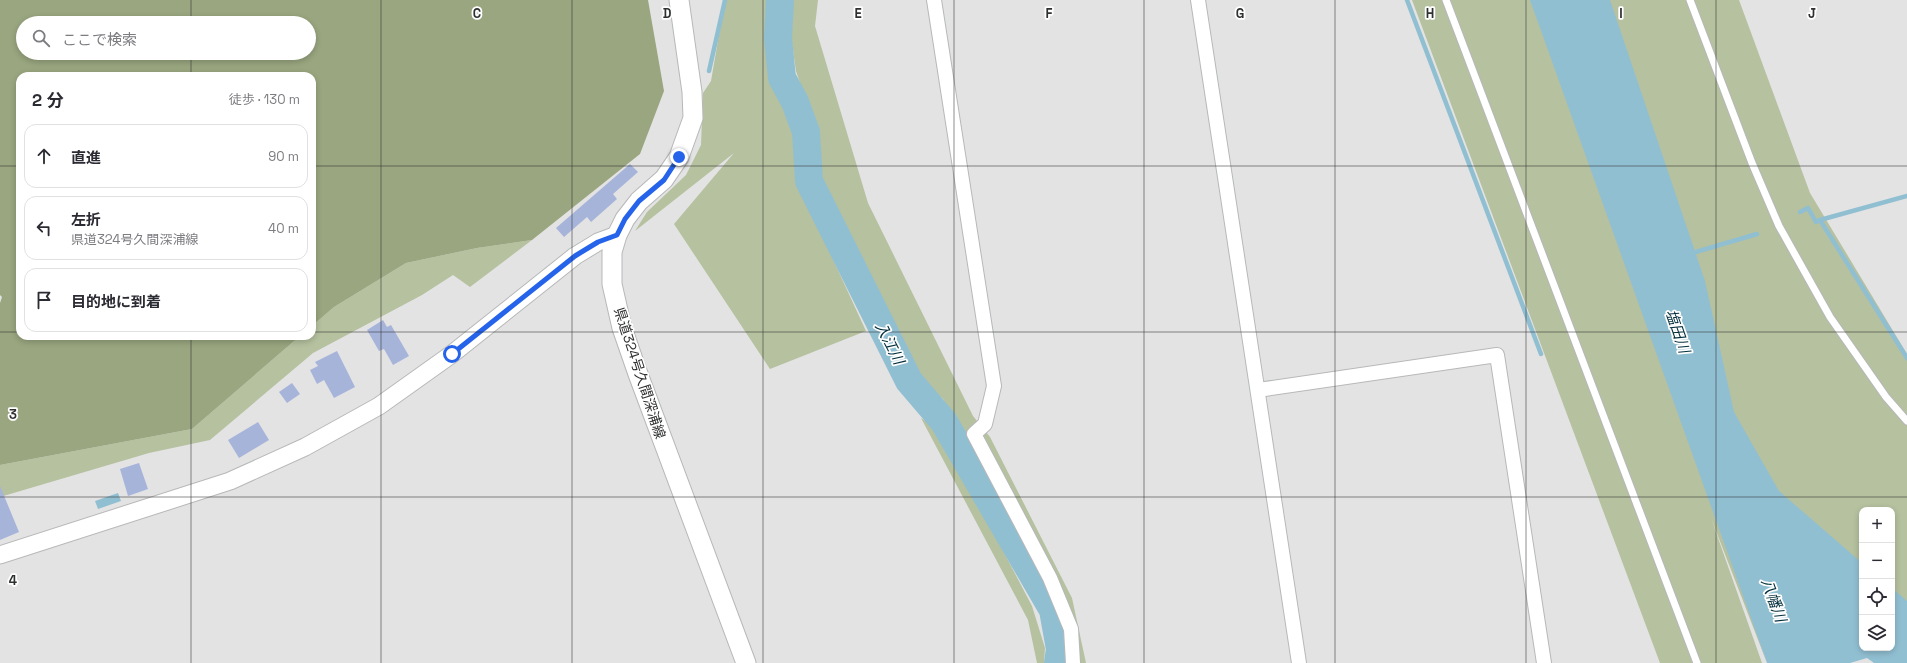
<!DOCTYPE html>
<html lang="ja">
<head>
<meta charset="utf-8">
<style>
  :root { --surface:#fff; --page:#f2f2f3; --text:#2b2b33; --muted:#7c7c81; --line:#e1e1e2 }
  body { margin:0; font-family:"Space Grotesk","Noto Sans JP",sans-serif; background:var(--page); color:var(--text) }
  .controls { position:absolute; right:12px; bottom:12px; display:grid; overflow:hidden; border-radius:8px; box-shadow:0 2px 6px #0003 }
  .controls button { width:36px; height:36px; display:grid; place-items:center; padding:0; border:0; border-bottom:1px solid var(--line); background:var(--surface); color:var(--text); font:20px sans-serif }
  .stop { position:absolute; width:12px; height:12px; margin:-9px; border:3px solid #2563eb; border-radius:50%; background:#fff }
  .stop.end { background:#2563eb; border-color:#fff; box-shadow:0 1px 4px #0008 }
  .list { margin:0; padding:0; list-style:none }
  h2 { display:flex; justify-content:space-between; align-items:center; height:52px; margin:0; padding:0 16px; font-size:17px }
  h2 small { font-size:13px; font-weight:400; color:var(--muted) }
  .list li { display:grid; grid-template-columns:26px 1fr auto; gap:12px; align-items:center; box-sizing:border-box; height:64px; margin:0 8px 8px; padding:0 8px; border:1px solid var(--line); border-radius:12px }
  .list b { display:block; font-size:15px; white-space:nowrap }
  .list p { margin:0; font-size:13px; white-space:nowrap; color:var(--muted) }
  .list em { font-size:13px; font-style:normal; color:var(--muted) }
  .icon { flex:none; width:22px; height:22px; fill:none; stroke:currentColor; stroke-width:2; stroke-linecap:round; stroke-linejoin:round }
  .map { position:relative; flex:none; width:1907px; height:663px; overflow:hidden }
  .search { position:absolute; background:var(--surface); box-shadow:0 2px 6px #0003; left:16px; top:16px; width:300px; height:44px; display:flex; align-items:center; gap:10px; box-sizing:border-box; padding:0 14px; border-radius:22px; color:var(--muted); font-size:15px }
  .panel { position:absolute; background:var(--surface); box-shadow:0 2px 6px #0003; left:16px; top:72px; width:300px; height:268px; border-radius:12px }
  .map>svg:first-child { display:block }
</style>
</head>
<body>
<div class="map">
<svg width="1907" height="663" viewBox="0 0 1907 663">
  <rect width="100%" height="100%" fill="#e3e3e4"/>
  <g fill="#b5c19f">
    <path d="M 725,0 L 774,0 L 767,51 L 790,110 L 798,172 L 819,229 L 866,331 L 770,369 L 674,224 L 734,153 L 635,231 L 647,212 L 686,175 L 701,145 L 703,93 L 711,81 Z"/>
    <path d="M 791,0 L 818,0 L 815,26 L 868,203 L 973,416 L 990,437 L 1072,598 L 1086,663 L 1064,663 L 1065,651 L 1055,609 L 943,399 L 911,373 L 837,231 L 812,165 L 817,134 L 796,71 L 789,22 Z"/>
    <path d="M 1412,0 L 1546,0 L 1767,663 L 1711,518 L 1762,663 L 1660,663 Z"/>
    <path d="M 1577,0 L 1739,0 L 1810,193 L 1907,354 L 1907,623 L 1892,610 L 1892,510 L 1862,510 L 1862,590 L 1756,521 Z"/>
    <path d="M 532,240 L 470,287 L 453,275 L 422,295 L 313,353 L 210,440 L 149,453 L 0,497 L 0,465 L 192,429 L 300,336 L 312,336 L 312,326 L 334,307 L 406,263 L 477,248 Z"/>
    <path d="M 921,418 L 940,431 L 1032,606 L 1045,648 L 1044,663 L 1037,663 L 1028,620 Z"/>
  </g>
  <path fill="#99a67f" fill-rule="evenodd" d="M 0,0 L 648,0 L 664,91 L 640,154 L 532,240 L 477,248 L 406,263 L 334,307 L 312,326 L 312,76 L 20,76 L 20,336 L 300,336 L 192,429 L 0,465 L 0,303 L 2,297 L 0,295 ZM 23,23 L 309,23 L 309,53 L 23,53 Z"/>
  <g fill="#91bfd2">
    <path d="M 1530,0 L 1610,0 L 1705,281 L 1734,412 L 1779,491 L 1862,563 L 1862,648 L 1892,648 L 1892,588 L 1907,601 L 1907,663 L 1874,663 L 1867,658 L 1850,663 L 1767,663 Z"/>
    <path d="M 118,493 L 121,501 L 98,509 L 95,501 Z"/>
  </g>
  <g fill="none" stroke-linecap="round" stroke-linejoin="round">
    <g stroke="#91bfd2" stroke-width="4.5">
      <path d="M 1407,0 L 1541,354"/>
      <path d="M 709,71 L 725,0"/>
      <path d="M 1800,212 L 1808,208 L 1816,222 L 1820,220 L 1907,358"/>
      <path d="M 1820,220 L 1907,196"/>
      <path d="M 1689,254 L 1757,234"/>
    </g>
    <path stroke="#91bfd2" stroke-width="28" d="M 780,0 L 778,38 L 782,78 L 795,102 L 806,132 L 809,181 L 909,381 L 944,422 L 1053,610 L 1060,649 L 1058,663"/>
  </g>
  <g fill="#a7b4da">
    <path d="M 630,164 L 638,172 L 613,194 L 617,199 L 591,222 L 587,217 L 564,237 L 556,228 Z"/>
    <path d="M 383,320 L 387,327 L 391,325 L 409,356 L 393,365 L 384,349 L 379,351 L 367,330 Z"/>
    <path d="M 337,351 L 355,387 L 334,398 L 324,380 L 317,384 L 310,370 L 318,366 L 315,362 Z"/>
    <path d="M 292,383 L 300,394 L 287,403 L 279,392 Z"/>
    <path d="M 258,422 L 269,440 L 239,458 L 228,440 Z"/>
    <path d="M 139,463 L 148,489 L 128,496 L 120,469 Z"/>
    <path d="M 0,486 L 19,532 L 0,540 Z"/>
  </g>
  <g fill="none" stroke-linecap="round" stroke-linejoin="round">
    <defs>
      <g id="service">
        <path d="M 1446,0 L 1697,663"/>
        <path d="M 1690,0 L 1752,163 L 1779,226 L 1830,317 L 1886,397 L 1907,421"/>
      </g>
      <g id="minor">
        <path d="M 934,0 L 994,386 L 985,424 L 974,434 L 1050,578 L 1071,629 L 1073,663"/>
        <path d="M 1198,0 L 1299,663"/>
        <path d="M 1258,390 L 1497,355 L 1544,663"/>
      </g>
      <path id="tertiary" d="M 0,555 L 230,481 L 305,447 L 379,406 L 452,354 L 575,256 L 598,242 L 617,235"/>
      <path id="secondary" d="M 679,0 L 692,92 L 693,118 L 679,157 L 664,179 L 639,201 L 625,219 L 617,235 L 612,252 L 612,284 L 622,328 L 638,374 L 746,663"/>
    </defs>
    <use href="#service" stroke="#b7b8b9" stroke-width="9"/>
    <use href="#minor" stroke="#b7b8b9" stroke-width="16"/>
    <use href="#tertiary" stroke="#b7b8b9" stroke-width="19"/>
    <use href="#secondary" stroke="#b7b8b9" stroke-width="21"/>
    <use href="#service" stroke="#fff" stroke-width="7"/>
    <use href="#minor" stroke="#fff" stroke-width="14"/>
    <use href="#tertiary" stroke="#fff" stroke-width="17"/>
    <use href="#secondary" stroke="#fff" stroke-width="19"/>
  </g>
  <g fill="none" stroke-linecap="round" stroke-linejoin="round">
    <path stroke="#2563eb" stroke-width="5" d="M 452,354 L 575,256 L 598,242 L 617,235 L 625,219 L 639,201 L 664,180 L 679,157"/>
  </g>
  <path fill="none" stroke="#2f3030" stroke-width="1" stroke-opacity="0.55" d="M 191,0 L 191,23M 381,0 L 381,663M 572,0 L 572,663M 763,0 L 763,663M 954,0 L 954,663M 1144,0 L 1144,663M 1335,0 L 1335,663M 1526,0 L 1526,663M 1716,0 L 1716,663M 191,53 L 191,76M 0,166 L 20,166M 312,166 L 1907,166M 0,332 L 20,332M 312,332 L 1907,332M 191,336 L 191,663M 0,497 L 1907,497"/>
  <g text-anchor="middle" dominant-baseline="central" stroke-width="3.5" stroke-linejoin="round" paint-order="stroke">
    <g font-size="14" fill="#2f3030" stroke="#fff">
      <text transform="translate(640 373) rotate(72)">県道324号久間深浦線</text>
    </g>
    <g font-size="15" font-style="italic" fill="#032e3c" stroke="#fff">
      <text transform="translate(1678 331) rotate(71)">塩田川</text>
      <text transform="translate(890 343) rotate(63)">入江川</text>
      <text transform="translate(1774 600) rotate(70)">八幡川</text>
    </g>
  </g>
  <g font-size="13" text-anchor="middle" font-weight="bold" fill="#2f3030" stroke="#fff" stroke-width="3.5" stroke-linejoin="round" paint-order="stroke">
    <text x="477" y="18">C</text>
    <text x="667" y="18">D</text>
    <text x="858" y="18">E</text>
    <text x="1049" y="18">F</text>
    <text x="1240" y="18">G</text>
    <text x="1430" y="18">H</text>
    <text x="1621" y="18">I</text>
    <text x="1812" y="18">J</text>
    <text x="13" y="419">3</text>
    <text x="13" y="585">4</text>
  </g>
</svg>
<div class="controls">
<button>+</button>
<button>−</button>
<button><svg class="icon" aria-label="locate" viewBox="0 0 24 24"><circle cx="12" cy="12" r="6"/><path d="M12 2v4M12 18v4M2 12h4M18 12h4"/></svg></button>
<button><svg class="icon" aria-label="layers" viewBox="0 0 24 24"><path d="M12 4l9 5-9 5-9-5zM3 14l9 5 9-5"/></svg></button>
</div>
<div class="stop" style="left:452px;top:354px"></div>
<div class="stop end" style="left:679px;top:157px"></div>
<div class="search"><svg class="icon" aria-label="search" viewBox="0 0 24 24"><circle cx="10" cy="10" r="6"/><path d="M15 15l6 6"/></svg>ここで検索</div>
<section class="panel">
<h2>2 分<small>徒歩 · 130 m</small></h2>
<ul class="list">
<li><svg class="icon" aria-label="ahead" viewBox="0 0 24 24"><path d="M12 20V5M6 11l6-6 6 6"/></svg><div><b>直進</b></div><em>90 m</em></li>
<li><svg class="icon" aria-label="left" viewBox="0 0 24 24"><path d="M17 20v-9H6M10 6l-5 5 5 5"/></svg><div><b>左折</b><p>県道324号久間深浦線</p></div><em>40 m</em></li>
<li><svg class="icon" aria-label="arrive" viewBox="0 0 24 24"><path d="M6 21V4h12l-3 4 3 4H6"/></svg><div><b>目的地に到着</b></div></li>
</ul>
</section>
</div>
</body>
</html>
